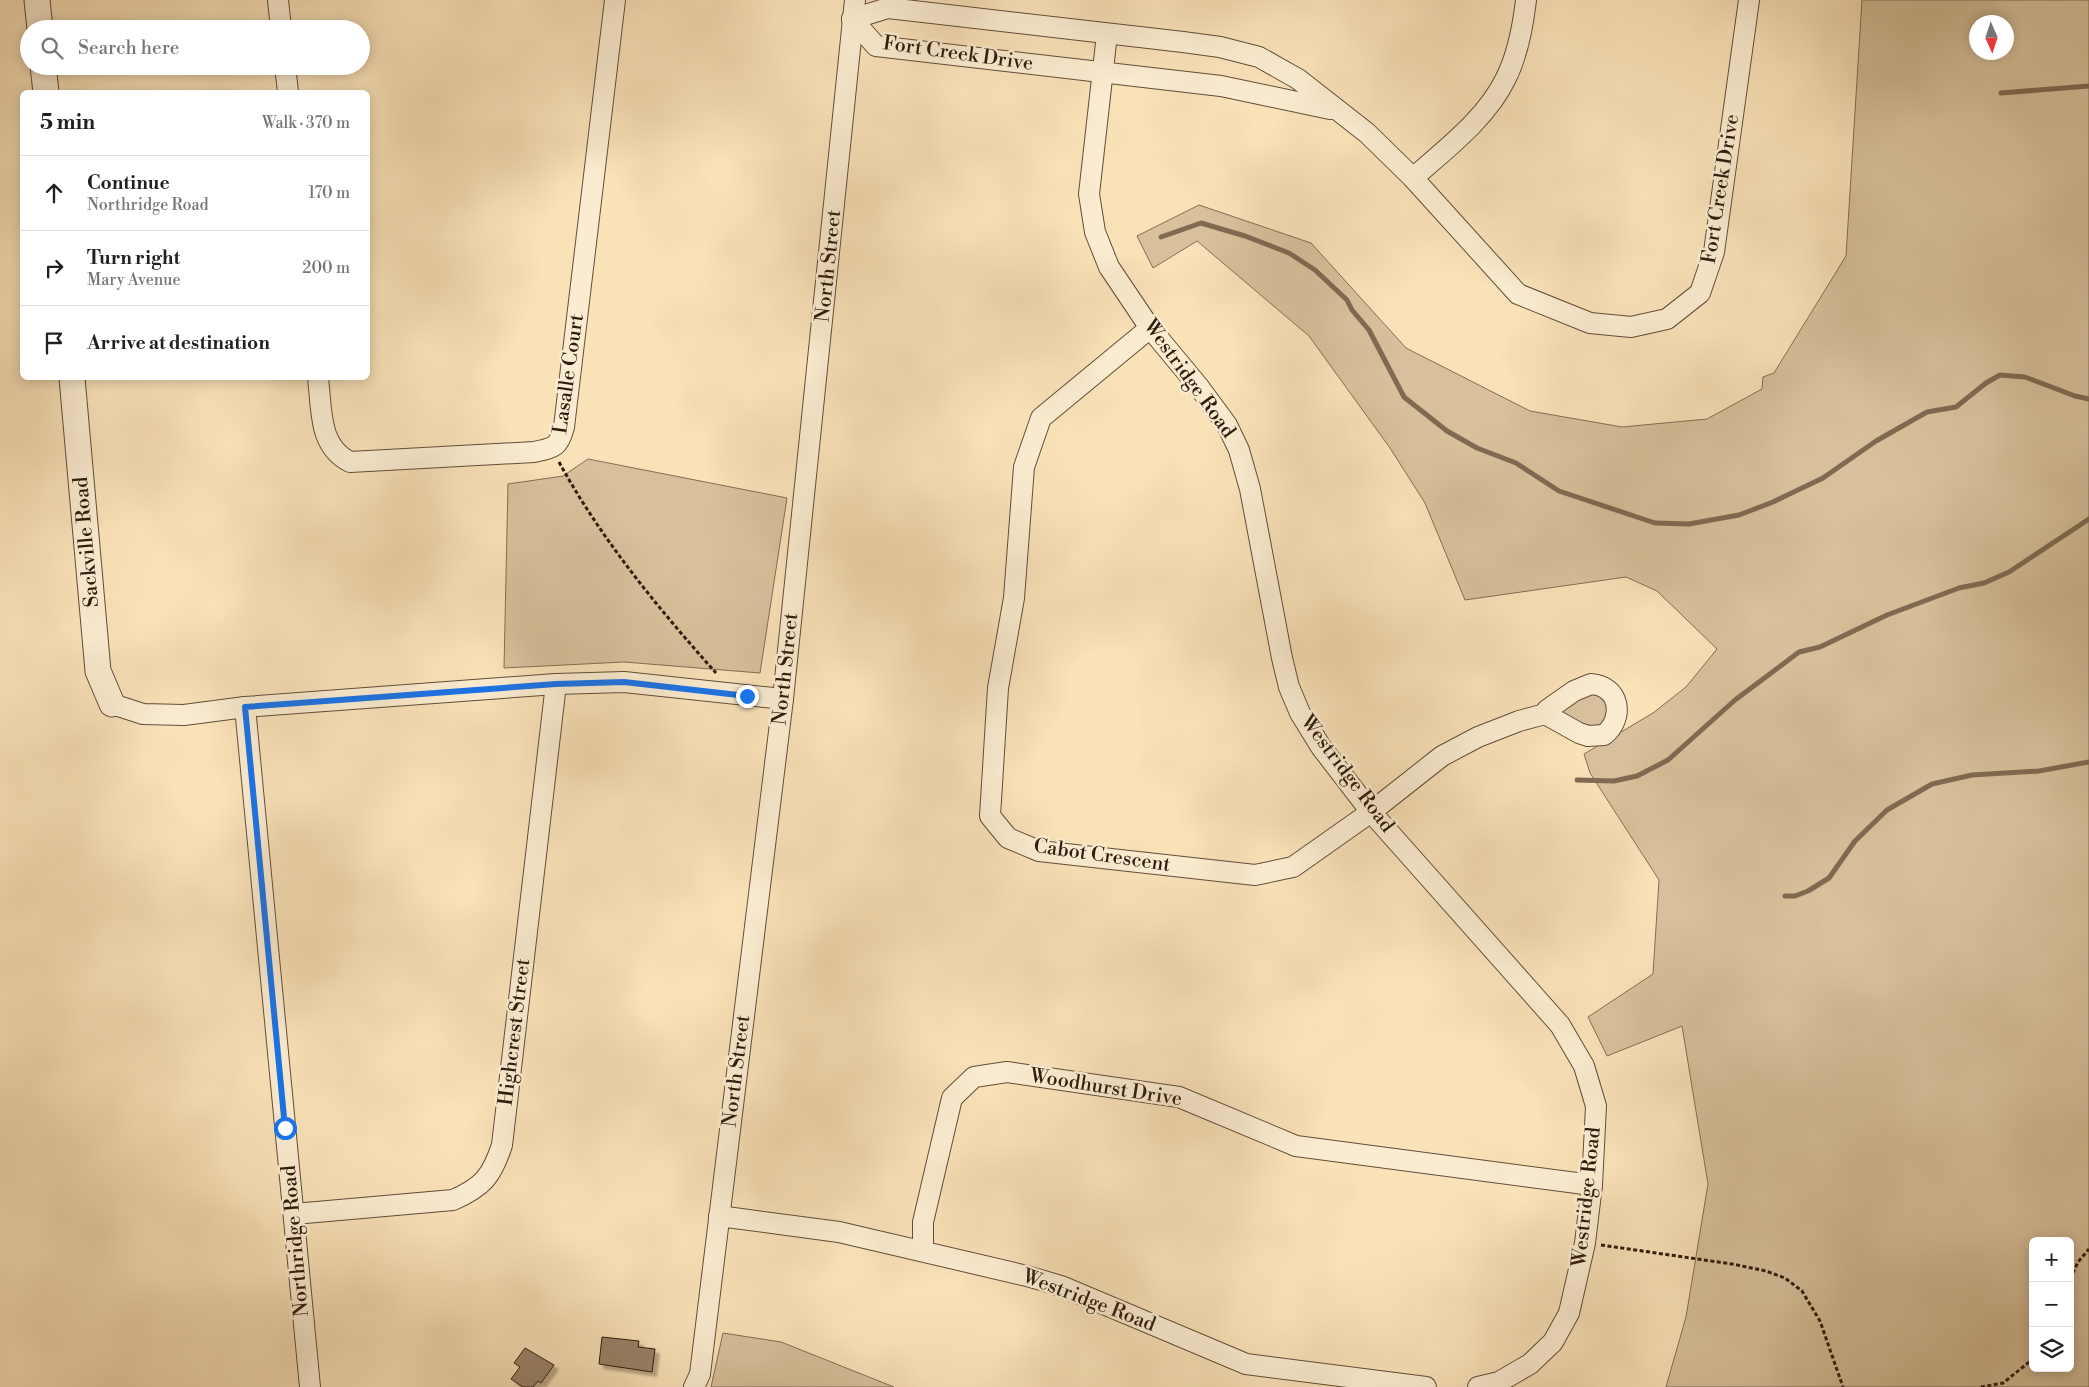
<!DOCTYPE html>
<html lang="en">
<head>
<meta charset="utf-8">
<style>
  :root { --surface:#fff; --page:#f6f6f6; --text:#202124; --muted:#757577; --line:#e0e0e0 }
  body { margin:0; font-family:"Libre Bodoni",serif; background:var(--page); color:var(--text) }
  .controls { position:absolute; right:15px; bottom:15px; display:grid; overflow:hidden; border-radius:8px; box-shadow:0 2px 12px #0003 }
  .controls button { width:45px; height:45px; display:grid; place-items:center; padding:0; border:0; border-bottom:1px solid var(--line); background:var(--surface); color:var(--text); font:25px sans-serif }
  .compass { position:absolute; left:1969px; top:15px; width:45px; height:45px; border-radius:50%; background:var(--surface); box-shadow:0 2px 12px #0003; rotate:177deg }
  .stop { position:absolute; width:15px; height:15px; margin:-11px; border:4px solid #1a73e8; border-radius:50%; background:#fff }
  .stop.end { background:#1a73e8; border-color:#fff; box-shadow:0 1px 5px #0008 }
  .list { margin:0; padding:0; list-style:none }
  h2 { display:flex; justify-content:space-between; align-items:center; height:65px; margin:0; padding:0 20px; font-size:21px }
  h2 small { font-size:16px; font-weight:400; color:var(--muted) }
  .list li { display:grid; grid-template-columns:32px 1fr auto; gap:15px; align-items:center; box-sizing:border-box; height:75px; padding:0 20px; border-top:1px solid var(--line) }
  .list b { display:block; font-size:19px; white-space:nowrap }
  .list p { margin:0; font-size:16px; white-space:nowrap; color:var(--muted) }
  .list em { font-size:16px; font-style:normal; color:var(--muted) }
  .icon { flex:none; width:28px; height:28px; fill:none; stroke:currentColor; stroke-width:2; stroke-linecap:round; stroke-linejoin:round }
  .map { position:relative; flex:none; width:2089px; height:1387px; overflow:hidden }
  .search { position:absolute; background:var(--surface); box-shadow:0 2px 12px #0003; left:20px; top:20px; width:350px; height:55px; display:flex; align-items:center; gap:12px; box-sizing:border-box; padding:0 18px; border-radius:28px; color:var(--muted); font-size:19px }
  .panel { position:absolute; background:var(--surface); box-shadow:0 2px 12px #0003; left:20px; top:90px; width:350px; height:290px; border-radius:8px }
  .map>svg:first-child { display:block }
</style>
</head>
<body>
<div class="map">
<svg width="2089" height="1387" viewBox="0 0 2089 1387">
  <defs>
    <filter id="shadow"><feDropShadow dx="4.5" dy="4.5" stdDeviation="1" flood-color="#0004"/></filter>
  </defs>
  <rect width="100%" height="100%" fill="#f9e1b8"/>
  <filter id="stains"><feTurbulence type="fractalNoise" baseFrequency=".004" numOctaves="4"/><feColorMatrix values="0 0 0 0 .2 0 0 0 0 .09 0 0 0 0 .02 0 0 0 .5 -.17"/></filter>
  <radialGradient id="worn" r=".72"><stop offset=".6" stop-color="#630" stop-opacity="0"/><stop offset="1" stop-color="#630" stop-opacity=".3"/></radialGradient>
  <g fill="#d7c09b" stroke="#836e55" fill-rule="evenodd">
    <path d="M 1862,0 L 2089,0 L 2089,1387 L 1666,1387 L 1686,1317 L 1708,1184 L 1682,1026 L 1607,1056 L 1588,1017 L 1653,974 L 1659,880 L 1590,773 L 1584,754 L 1653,713 L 1686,687 L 1717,649 L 1657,591 L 1626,577 L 1465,600 L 1425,503 L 1390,448 L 1309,336 L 1197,241 L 1153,268 L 1137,236 L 1199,205 L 1311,243 L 1406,348 L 1530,411 L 1622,427 L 1707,419 L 1762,389 L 1763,377 L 1774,373 L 1846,256 ZM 1976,22 L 2006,22 L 2006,52 L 1976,52 ZM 2033,1241 L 2070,1241 L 2070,1368 L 2033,1368 Z"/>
    <path d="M 588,459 L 787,498 L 760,673 L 624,662 L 504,668 L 508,484 L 563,476 Z"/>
    <path d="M 1589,693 L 1606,697 L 1607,722 C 1587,732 1580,723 1562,712 Z"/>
    <path d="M 723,1333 L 781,1342 L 894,1387 L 711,1387 Z"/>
  </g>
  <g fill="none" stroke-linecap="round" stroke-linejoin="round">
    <g stroke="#7f6a52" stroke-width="5">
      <path d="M 2001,93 L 2089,86"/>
      <path d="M 1161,237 L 1201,223 L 1245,236 L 1289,253 L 1315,270 L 1347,300 L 1352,310 L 1369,330 L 1404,397 L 1447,431 L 1477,448 L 1516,463 L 1559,491 L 1655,523 L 1689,524 L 1739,515 L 1773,502 L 1823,478 L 1876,441 L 1927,412 L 1956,407 L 1986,383 L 2000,375 L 2025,377 L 2075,396 L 2089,399"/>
      <path d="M 1577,780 L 1614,781 L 1637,776 L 1668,760 L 1735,700 L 1799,652 L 1820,647 L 1887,615 L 1959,588 L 1984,583 L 2009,572 L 2089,519"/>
      <path d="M 1785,896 L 1795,896 L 1808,891 L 1829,878 L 1855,841 L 1887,810 L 1932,784 L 1972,775 L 2039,771 L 2089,762"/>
    </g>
  </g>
  <g fill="#988267" stroke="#2f1c0f" filter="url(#shadow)">
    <path d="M 602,1337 L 639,1341 L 638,1347 L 655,1349 L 652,1372 L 599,1364 Z"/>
    <path d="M 525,1348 L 554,1365 L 541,1383 L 538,1381 L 533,1387 L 523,1387 L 511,1379 L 520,1367 L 514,1363 Z"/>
  </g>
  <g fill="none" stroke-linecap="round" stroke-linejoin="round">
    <defs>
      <g id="minor">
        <path d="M 278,0 L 281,29"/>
        <path d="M 852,19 L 888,8 L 1183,42 L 1220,47 L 1259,57 L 1298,79 L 1367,133 L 1413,178 L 1518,294 L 1590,323 L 1631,327 L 1667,319 L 1700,293 L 1714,252 L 1749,0"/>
        <path d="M 852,19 L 876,46 L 1221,86 L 1330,109"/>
        <path d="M 1107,34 L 1089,194 L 1095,232 L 1109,267 L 1150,328 L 1199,387 L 1227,425 L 1239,450 L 1250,489 L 1282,658 L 1289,687 L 1300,713 L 1321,747 L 1371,812 L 1560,1025 L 1584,1066 L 1596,1106 L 1592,1185 L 1585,1243 L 1569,1313 L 1553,1342 L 1530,1364 L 1499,1382 L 1478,1387"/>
        <path d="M 285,66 L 288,92"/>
        <path d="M 1413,178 C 1446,149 1487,118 1506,78 C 1518,54 1523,26 1526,0"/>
        <path d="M 1150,328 L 1041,418 L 1024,467 L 1014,598 L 998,688 L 990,816 L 1008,838 L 1039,851 L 1255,875 L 1293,867 L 1371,812 L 1442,756 L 1478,737 L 1519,721 L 1545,714"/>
        <path d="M 318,378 C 322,409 318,446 350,462 L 534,452 C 554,448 559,447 564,427 L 615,0"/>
        <path d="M 1591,684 C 1620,686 1625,718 1604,735 L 1588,736 L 1579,733 L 1545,714 L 1547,710 L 1574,691 Z"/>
        <path d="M 112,704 L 143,714 L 184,715 L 245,707 L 556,684 L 624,682 L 783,699"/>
        <path d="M 245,707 L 310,1387"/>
        <path d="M 294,1214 L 453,1200 C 483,1187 492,1176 502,1145 L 556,684"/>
        <path d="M 719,1216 L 839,1232 L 1027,1276 L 1061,1286 L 1246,1364 L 1426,1387"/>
        <path d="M 923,1250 L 923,1222 L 952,1098 L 974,1077 L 1007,1072 L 1179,1097 L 1296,1146 L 1592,1185"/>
        <path d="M 694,1387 L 700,1374 L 783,699 L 855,0"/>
      </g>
      <g id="tertiary">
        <path d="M 37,0 L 40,29"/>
        <path d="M 43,66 L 46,92"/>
        <path d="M 72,378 L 98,671 L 112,704"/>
      </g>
    </defs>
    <use href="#minor" stroke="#624d39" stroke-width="22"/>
    <use href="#tertiary" stroke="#624d39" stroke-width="27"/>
    <g stroke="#2f1c0f" stroke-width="3" stroke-dasharray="4 2.5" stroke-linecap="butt">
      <path d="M 559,462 C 601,539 658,608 716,673"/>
      <path d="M 1601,1245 L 1732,1264 L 1766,1271 L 1785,1278 L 1802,1291 L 1820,1321 L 1843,1387"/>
      <path d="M 2070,1279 L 2078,1262 L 2089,1249"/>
      <path d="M 1981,1387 L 2003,1383 L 2033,1359"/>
    </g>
    <use href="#minor" stroke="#fbecd1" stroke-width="20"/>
    <use href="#tertiary" stroke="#fbecd1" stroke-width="25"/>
  </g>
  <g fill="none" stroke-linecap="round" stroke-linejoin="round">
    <path stroke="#1a73e8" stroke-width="6" d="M 285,1128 L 245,707 L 556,684 L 624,682 L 747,696"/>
  </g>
  <g text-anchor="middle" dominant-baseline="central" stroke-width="5" stroke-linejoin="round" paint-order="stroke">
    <g font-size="20" fill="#2f1c0f" stroke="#fbecd1">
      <text transform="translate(958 54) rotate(8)">Fort Creek Drive</text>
      <text transform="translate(1721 189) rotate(-81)">Fort Creek Drive</text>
      <text transform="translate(829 266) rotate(-84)">North Street</text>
      <text transform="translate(569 374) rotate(-82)">Lasalle Court</text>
      <text transform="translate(1189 379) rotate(54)">Westridge Road</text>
      <text transform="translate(87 542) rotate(-95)">Sackville Road</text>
      <text transform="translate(786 669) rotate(-84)">North Street</text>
      <text transform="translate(1347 774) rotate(53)">Westridge Road</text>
      <text transform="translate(1102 856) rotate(8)">Cabot Crescent</text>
      <text transform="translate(515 1032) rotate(-83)">Highcrest Street</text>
      <text transform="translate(737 1071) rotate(-83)">North Street</text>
      <text transform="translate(1106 1088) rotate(9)">Woodhurst Drive</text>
      <text transform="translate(1587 1197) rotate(-84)">Westridge Road</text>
      <text transform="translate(296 1241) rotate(-95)">Northridge Road</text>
      <text transform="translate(1089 1301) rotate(21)">Westridge Road</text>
    </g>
  </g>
  <rect width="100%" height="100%" filter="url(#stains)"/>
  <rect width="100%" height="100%" fill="url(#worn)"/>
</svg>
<div class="controls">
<button>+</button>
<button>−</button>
<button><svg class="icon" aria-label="layers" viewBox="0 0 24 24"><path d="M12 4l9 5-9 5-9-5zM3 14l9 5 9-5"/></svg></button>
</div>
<svg class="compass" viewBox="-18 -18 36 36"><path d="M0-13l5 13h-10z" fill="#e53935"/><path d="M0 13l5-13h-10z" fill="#757577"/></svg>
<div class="stop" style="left:285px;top:1128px"></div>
<div class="stop end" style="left:747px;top:696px"></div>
<div class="search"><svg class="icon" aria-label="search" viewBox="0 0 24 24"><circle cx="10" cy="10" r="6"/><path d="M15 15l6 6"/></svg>Search here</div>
<section class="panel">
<h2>5 min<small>Walk · 370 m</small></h2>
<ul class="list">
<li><svg class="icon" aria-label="ahead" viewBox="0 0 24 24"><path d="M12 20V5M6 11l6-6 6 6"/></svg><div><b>Continue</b><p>Northridge Road</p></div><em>170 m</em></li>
<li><svg class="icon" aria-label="right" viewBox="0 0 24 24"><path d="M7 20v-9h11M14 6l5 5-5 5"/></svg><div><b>Turn right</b><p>Mary Avenue</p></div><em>200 m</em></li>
<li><svg class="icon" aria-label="arrive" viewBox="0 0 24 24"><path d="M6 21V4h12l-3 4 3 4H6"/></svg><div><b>Arrive at destination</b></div></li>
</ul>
</section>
</div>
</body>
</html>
